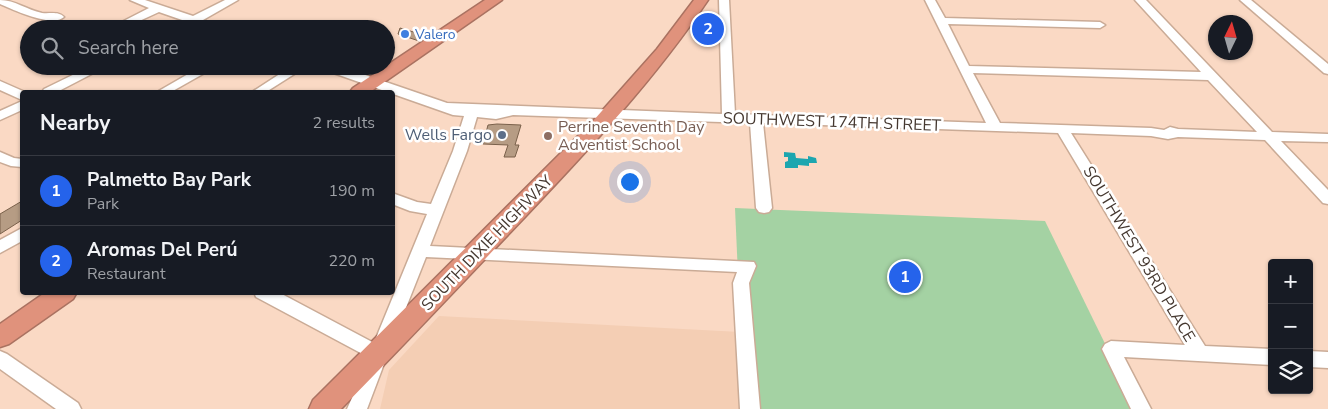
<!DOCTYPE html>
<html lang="en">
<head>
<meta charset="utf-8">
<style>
  :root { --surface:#171b24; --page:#242831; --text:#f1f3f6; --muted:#9ea1a6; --line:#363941; --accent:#2563eb }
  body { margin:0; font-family:"Nunito Sans",sans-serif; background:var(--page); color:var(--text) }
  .controls { position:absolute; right:15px; bottom:15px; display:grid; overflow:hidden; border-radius:5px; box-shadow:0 1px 4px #0004 }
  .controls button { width:45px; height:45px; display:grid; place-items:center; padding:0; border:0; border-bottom:1px solid var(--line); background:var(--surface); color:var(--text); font:25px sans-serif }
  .compass { position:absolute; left:1208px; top:15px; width:45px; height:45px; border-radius:50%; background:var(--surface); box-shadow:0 1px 4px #0004; rotate:5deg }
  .you { position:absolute; left:629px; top:181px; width:18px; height:18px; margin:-12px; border:4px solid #fff; border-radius:50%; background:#1a73e8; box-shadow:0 0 0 8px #1a73e833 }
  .badge { display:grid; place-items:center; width:32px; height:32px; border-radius:50%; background:var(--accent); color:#fff; font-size:16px; font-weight:700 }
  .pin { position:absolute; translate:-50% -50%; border:2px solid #fff; box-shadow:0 1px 5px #0006 }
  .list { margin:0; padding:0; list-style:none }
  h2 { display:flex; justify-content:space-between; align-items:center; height:65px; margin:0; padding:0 20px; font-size:21px }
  h2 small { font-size:16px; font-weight:400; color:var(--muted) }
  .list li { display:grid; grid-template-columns:32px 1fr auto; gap:15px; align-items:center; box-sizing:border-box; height:70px; padding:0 20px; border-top:1px solid var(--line) }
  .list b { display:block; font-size:19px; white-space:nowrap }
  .list p { margin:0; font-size:16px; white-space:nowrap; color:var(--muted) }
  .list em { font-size:16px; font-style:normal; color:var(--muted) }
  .icon { flex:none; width:28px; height:28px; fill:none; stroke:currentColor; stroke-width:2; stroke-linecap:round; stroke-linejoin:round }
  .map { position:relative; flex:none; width:1328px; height:409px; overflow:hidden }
  .search { position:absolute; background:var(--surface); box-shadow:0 1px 4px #0004; left:20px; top:20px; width:375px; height:55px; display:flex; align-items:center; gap:12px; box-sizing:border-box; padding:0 18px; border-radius:28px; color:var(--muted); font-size:19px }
  .panel { position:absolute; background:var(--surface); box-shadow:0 1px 4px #0004; left:20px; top:90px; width:375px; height:205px; border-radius:5px }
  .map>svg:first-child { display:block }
</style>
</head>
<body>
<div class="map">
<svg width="1328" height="409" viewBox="0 0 1328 409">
  <rect width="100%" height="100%" fill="#fad9c4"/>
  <path fill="#f4ceb4" d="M 439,316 L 740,332 L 744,409 L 380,409 L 389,370 Z"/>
  <path fill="#a4d2a3" d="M 735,208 L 1045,221 L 1137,409 L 744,409 Z"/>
  <path fill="#1ca6af" d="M 784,152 L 795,153 L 796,158 L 808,159 L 808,156 L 816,158 L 817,163 L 809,163 L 809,166 L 798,165 L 798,168 L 785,168 L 785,162 L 788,161 L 788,157 L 784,157 Z"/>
  <g fill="#b69c84" stroke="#7a614b">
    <path d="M 400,28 L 427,36 L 419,41 L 398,34 Z"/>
    <path d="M 497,124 L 521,125 L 515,145 L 519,145 L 515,157 L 504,157 L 508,145 L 483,144 L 488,125 Z"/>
    <path d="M 22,201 L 22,220 L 0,234 L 0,214 Z"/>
  </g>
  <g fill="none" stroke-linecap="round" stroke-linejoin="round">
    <defs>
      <g id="minor">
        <path d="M 0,0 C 15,0 27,10 42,13 C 50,14 58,11 64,17 C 52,28 14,10 0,4 Z"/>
        <path d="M 130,0 L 145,0 L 193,16 L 225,0 L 238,0 L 203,20 L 225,29 L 209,29 L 195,24 L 186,29 L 172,29 L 185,21 L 159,12 L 122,29 L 108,29 L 149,8 Z"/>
        <path d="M 719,0 L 729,0 L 735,114 L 986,123 L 925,0 L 935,0 L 945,18 L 1100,22 L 1105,25 L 1100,28 L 948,24 L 969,66 L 1201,72 L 1135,0 L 1146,0 L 1272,132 L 1328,134 L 1328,142 L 1281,141 L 1328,190 L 1328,204 L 1323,203 L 1265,140 L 1178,137 L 1168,139 L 1151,136 L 1071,133 L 1205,346 L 1272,349 L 1272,365 L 1124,357 L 1151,409 L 1131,409 L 1102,349 L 1105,344 L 1111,341 L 1185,345 L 1058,133 L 763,123 L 772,208 L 769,212 L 764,213 L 759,212 L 756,208 L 750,123 L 513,115 L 496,119 L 477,117 L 467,151 L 430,246 L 754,262 L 756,266 L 749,283 L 760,409 L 740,409 L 733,283 L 737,272 L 426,257 L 392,343 L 389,348 L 386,349 L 388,354 L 385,359 L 383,360 L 384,364 L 367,409 L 347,409 L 370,358 L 256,297 L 254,292 L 278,292 L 374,343 L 427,214 L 410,211 L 392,204 L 392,193 L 417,202 L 431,204 L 453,151 L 464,116 L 453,115 L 322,69 L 320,66 L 339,66 L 447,103 L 722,114 ZM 973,73 L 1208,80 L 1257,132 L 1178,129 L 1170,127 L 1164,130 L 1151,128 L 1000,123 Z"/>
        <path d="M 1240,0 L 1251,0 L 1328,64 L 1328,74 L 1324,73 Z"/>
        <path d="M 91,66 L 107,66 L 57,92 L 42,92 L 44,89 Z"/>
        <path d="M 202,66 L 217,66 L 171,92 L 157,92 Z"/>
        <path d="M 292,66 L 307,66 L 266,92 L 252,92 Z"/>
        <path d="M 0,81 L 25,92 L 22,92 L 22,100 L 0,90 Z"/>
        <path d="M 22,101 L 22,110 L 0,120 L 0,111 Z"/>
        <path d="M 0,152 L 14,158 L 22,159 L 22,167 L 11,166 L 0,162 Z"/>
        <path d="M 22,228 L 22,241 L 0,253 L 0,240 Z"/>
        <path d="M 0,351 L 7,354 L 78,403 L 81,409 L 56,409 L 0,369 Z"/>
        <path d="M 1309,351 L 1328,352 L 1328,368 L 1309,367 Z"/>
      </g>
      <g id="highway">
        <path d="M 485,0 L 502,0 L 370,92 L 350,92 L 353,88 Z"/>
        <path d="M 694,0 L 708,0 C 655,79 590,148 525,217 C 464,281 403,346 341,409 L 309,409 L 313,400 L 593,121 L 657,49 Z"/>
        <path d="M 46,292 L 77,292 L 73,299 L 9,344 L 0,347 L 0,324 Z"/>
      </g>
    </defs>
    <use href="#minor" stroke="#caab96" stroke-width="3"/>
    <use href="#highway" stroke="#aa7261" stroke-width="3"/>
    <use href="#minor" fill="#fff" fill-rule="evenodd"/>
    <use href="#highway" fill="#e0927c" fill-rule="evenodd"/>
  </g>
  <circle fill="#3f7fe0" stroke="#fff" stroke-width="2" cx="405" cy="34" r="5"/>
  <circle fill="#5c6f8a" stroke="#fff" stroke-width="2" cx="502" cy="135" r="5"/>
  <circle fill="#8d6e63" stroke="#fff" stroke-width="2" cx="548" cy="136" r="5"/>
  <g text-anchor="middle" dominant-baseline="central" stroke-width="5" stroke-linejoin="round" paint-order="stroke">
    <g font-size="14" fill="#366cbe" stroke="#fff" text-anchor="start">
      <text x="415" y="34">Valero</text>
    </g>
    <g font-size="16" fill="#453830" stroke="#fff">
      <text transform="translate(832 122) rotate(2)">SOUTHWEST 174TH STREET</text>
      <text transform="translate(487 243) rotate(-46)">SOUTH DIXIE HIGHWAY</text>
      <text transform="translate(1139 254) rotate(59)">SOUTHWEST 93RD PLACE</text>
    </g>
    <g font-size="16" fill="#785e54" stroke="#fff" text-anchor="start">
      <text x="558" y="127">Perrine Seventh Day<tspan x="558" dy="18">Adventist School</tspan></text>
    </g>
    <g font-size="16" fill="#4e5e75" stroke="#fff" text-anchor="end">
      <text x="492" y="135">Wells Fargo</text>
    </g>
  </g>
</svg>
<div class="controls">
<button>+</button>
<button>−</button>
<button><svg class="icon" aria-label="layers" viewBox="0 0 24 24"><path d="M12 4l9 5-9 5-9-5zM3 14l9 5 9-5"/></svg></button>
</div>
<svg class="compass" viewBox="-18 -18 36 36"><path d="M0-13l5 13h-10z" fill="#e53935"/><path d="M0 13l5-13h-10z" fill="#9ea1a6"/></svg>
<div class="you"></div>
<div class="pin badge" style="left:905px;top:277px">1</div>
<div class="pin badge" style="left:708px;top:29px">2</div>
<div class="search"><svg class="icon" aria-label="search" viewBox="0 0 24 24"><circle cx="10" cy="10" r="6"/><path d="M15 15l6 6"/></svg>Search here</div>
<section class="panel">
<h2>Nearby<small>2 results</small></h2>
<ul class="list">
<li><span class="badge">1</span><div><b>Palmetto Bay Park</b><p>Park</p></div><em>190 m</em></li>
<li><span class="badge">2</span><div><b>Aromas Del Perú</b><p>Restaurant</p></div><em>220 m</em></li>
</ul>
</section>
</div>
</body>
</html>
